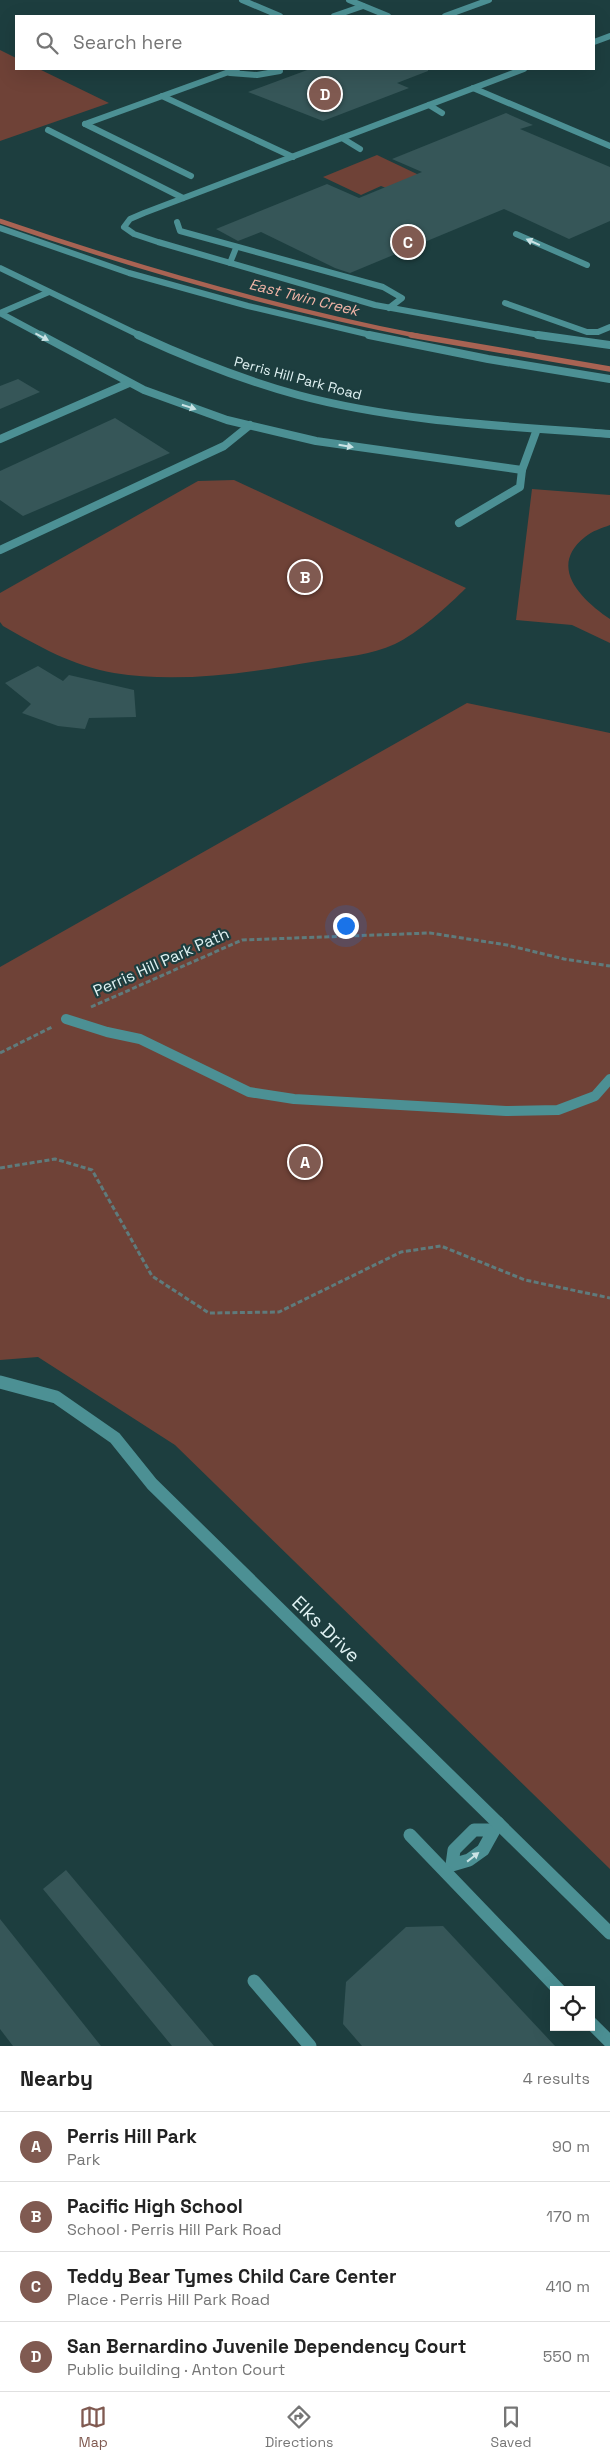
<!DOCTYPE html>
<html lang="en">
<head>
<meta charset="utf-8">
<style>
  :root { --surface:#fff; --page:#f6f6f6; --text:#222; --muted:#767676; --line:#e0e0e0; --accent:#805a51 }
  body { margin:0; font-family:"Space Grotesk",sans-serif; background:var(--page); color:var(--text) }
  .controls { position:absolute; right:15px; bottom:15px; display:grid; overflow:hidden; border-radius:0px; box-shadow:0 5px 20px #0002 }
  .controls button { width:45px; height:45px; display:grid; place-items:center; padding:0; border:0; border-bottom:1px solid var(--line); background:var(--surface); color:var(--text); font:25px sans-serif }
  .you { position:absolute; left:345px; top:925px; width:18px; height:18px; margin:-12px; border:4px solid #fff; border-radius:50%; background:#1a73e8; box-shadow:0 0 0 8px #1a73e833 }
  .badge { display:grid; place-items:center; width:32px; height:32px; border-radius:50%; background:var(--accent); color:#fff; font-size:16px; font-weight:700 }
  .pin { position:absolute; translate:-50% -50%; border:2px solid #fff; box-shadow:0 1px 5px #0006 }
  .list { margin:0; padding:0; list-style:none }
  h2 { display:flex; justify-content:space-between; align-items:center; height:65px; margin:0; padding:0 20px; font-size:21px }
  h2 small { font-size:16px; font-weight:400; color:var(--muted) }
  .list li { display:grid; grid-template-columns:32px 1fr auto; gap:15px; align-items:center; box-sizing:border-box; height:70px; padding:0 20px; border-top:1px solid var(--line) }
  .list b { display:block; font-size:19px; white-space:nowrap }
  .list p { margin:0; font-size:16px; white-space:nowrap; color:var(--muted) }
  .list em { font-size:16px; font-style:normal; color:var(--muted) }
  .icon { flex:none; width:28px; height:28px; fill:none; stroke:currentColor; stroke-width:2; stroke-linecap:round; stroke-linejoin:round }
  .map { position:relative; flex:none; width:610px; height:2046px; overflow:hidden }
  .search { position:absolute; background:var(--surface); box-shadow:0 5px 20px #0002; left:15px; right:15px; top:15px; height:55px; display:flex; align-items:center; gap:12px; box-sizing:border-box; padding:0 18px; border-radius:0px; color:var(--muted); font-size:19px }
  .sheet { height:345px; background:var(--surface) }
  nav { display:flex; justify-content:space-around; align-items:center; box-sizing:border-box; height:70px; border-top:1px solid var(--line); background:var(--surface); font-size:14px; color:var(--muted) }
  nav a { display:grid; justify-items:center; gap:2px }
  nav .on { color:var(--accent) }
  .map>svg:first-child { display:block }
</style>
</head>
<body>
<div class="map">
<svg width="610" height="2046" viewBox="0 0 610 2046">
  <rect width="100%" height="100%" fill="#1d3e3f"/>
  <g fill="#6f4237">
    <path d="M 0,50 L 16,58 L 16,69 L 39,69 L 109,103 L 0,141 Z"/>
    <path d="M 377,155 L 419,175 L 386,188 L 381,186 L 361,195 L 323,177 Z"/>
    <path d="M 234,480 L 466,588 C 448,606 418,633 395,644 C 371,655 344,657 318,661 C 252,672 181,684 114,673 C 73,666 38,646 3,626 L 0,622 L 0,593 L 198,481 Z"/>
    <path d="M 532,489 L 610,495 L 610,525 C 602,528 592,531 585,537 C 547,567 582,600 610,619 L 610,643 L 572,625 L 516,620 Z"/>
    <path d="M 467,703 L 610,733 L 610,1869 L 175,1445 L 38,1357 L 0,1360 L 0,967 Z"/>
  </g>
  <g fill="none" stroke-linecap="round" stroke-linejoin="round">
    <path stroke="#a86353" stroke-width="4.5" d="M 0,221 C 137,268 276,308 418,336"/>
    <path stroke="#a86353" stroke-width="5.5" d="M 411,335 L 610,369"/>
  </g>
  <g fill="#365658">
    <path d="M 310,69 L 428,69 L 428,71 L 397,83 L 409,88 L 323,121 L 248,92 Z"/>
    <path d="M 506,113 L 533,125 L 520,129 L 610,167 L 610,221 L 569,239 L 504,209 L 350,273 L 335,268 L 261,232 L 238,241 L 216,229 L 327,184 L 359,198 L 422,172 L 392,159 Z"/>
    <path d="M 18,379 L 40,392 L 0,409 L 0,386 Z"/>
    <path d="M 115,418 L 170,453 L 23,516 L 0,500 L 0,471 Z"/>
    <path d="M 38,666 L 63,681 L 69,675 L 134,690 L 136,717 L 89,718 L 85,729 L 58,726 L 22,713 L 31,704 L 5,683 Z"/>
    <path d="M 66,1870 L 214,2046 L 172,2046 L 43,1889 Z"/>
    <path d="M 0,1919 L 101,2046 L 13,2046 L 0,2029 Z"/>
    <path d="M 443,1926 L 555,2046 L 362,2046 L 343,2024 L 346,1982 L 406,1927 Z"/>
  </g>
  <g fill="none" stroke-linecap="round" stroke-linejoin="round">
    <g stroke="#5f7b7c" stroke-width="3" stroke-dasharray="5 2.5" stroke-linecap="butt">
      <path d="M 91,1007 L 242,940 L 430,933 L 507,945 L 564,959 L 610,966"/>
      <path d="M 0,1053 L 52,1027"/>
      <path d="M 0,1168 L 55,1159 L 92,1170 L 152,1276 L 209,1313 L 279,1312 L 401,1252 L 441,1246 L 525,1280 L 610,1298"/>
    </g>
    <g stroke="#4c9094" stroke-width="6">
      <path d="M 242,0 L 280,16"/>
      <path d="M 334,16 L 363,6"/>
      <path d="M 445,16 L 489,0"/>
      <path d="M 230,73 L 257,75 L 280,71"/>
      <path d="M 473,88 L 610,146"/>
      <path d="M 162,96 L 293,157"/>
      <path d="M 429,105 L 442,113"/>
      <path d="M 85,124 L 237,69"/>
      <path d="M 85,124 L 191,176"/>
      <path d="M 342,138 L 360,149"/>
      <path d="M 177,222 L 180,231 L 383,287 L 402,298 L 389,308"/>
      <path d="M 0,228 L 129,273 L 248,306 L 375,336"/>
      <path d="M 516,234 L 587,265"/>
      <path d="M 230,263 L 236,248"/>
      <path d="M 505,303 L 587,332 L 598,332 L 610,327"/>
      <path d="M 0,313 L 43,336"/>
      <path d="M 0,313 L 49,292"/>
    </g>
    <g stroke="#4c9094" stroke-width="8">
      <path d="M 41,335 L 144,390 L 227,420 L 316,441 L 522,470"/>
      <path d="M 369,335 L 488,359 L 610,379"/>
      <path d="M 0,439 L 129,383"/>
      <path d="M 459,523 L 520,487 L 522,470 L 537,429"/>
      <path d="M 0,550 L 224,446 L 250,425"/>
    </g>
    <path stroke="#4c9094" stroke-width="10" d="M 66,1019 L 107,1032 L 140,1039 L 249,1092 L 294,1099 L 506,1111 L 558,1110 L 595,1096 L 610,1079"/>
    <g stroke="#4c9094" stroke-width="13">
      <path d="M 491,1830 L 474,1830 L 454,1850 L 452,1865 L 469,1860 L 483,1850 L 498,1823"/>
      <path d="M 410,1835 L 559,1990"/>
      <path d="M 254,1981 L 310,2046"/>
      <path d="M 591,2023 L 610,2042"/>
    </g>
    <g stroke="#4c9094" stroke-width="6">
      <path d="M 349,0 L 388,16"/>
      <path d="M 594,42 L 610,36"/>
      <path d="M 524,69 L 144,213 L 130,219 L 124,227 L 134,234 L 158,242 L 375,305 L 545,336"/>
      <path d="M 48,130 L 183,198"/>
    </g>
    <path stroke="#4c9094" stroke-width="8" d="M 538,335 L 610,345"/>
    <path stroke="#4c9094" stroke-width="13" d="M 0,1382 L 56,1397 L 115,1438 L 152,1484 L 610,1933"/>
    <path stroke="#4c9094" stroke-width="6" d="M 0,268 L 141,336"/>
    <path stroke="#4c9094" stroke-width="8" d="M 138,335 C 190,359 243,380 298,395 C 399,422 506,426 610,434"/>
  </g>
  <defs><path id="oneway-solid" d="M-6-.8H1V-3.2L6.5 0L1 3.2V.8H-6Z" transform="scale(1.25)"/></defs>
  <g fill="#cae3e5">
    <use href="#oneway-solid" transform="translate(533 242) rotate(-156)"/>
    <use href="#oneway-solid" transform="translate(42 337) rotate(28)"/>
    <use href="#oneway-solid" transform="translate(189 407) rotate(18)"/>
    <use href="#oneway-solid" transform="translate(346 446) rotate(9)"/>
    <use href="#oneway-solid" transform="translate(473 1857) rotate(-38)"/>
  </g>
  <g text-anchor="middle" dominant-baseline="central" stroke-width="4.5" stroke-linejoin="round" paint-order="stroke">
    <g font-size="14" fill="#e0f2f3" stroke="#1d3e3f">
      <text transform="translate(298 378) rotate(15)">Perris Hill Park Road</text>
    </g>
    <g font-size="15" font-style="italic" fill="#f2b5a7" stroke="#1d3e3f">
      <text transform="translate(304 297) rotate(14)">East Twin Creek</text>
    </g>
    <g font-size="16" fill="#e0f2f3" stroke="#1d3e3f">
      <text transform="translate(161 962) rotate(-24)">Perris Hill Park Path</text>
    </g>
    <g font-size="19" fill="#e0f2f3" stroke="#1d3e3f">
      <text transform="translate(326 1629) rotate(44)">Elks Drive</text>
    </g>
  </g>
</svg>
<div class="controls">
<button><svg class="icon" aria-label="locate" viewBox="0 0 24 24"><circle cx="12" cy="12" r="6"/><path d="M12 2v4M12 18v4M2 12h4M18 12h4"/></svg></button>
</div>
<div class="you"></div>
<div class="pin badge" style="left:305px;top:1162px">A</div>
<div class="pin badge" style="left:305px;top:577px">B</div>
<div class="pin badge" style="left:408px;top:242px">C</div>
<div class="pin badge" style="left:325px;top:94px">D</div>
<div class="search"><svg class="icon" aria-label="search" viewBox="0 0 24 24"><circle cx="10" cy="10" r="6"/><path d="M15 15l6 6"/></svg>Search here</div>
</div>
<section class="sheet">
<h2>Nearby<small>4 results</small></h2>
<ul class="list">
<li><span class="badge">A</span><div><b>Perris Hill Park</b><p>Park</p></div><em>90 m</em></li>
<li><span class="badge">B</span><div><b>Pacific High School</b><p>School · Perris Hill Park Road</p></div><em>170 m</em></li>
<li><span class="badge">C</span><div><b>Teddy Bear Tymes Child Care Center</b><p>Place · Perris Hill Park Road</p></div><em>410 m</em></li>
<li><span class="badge">D</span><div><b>San Bernardino Juvenile Dependency Court</b><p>Public building · Anton Court</p></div><em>550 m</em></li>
</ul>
</section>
<nav>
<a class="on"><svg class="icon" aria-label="map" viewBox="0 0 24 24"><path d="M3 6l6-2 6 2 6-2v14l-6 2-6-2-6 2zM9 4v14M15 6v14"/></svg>Map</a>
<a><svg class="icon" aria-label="directions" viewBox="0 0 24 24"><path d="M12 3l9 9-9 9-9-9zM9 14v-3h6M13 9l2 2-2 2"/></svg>Directions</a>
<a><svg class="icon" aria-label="saved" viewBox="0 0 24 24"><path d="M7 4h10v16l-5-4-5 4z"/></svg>Saved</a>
</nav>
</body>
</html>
